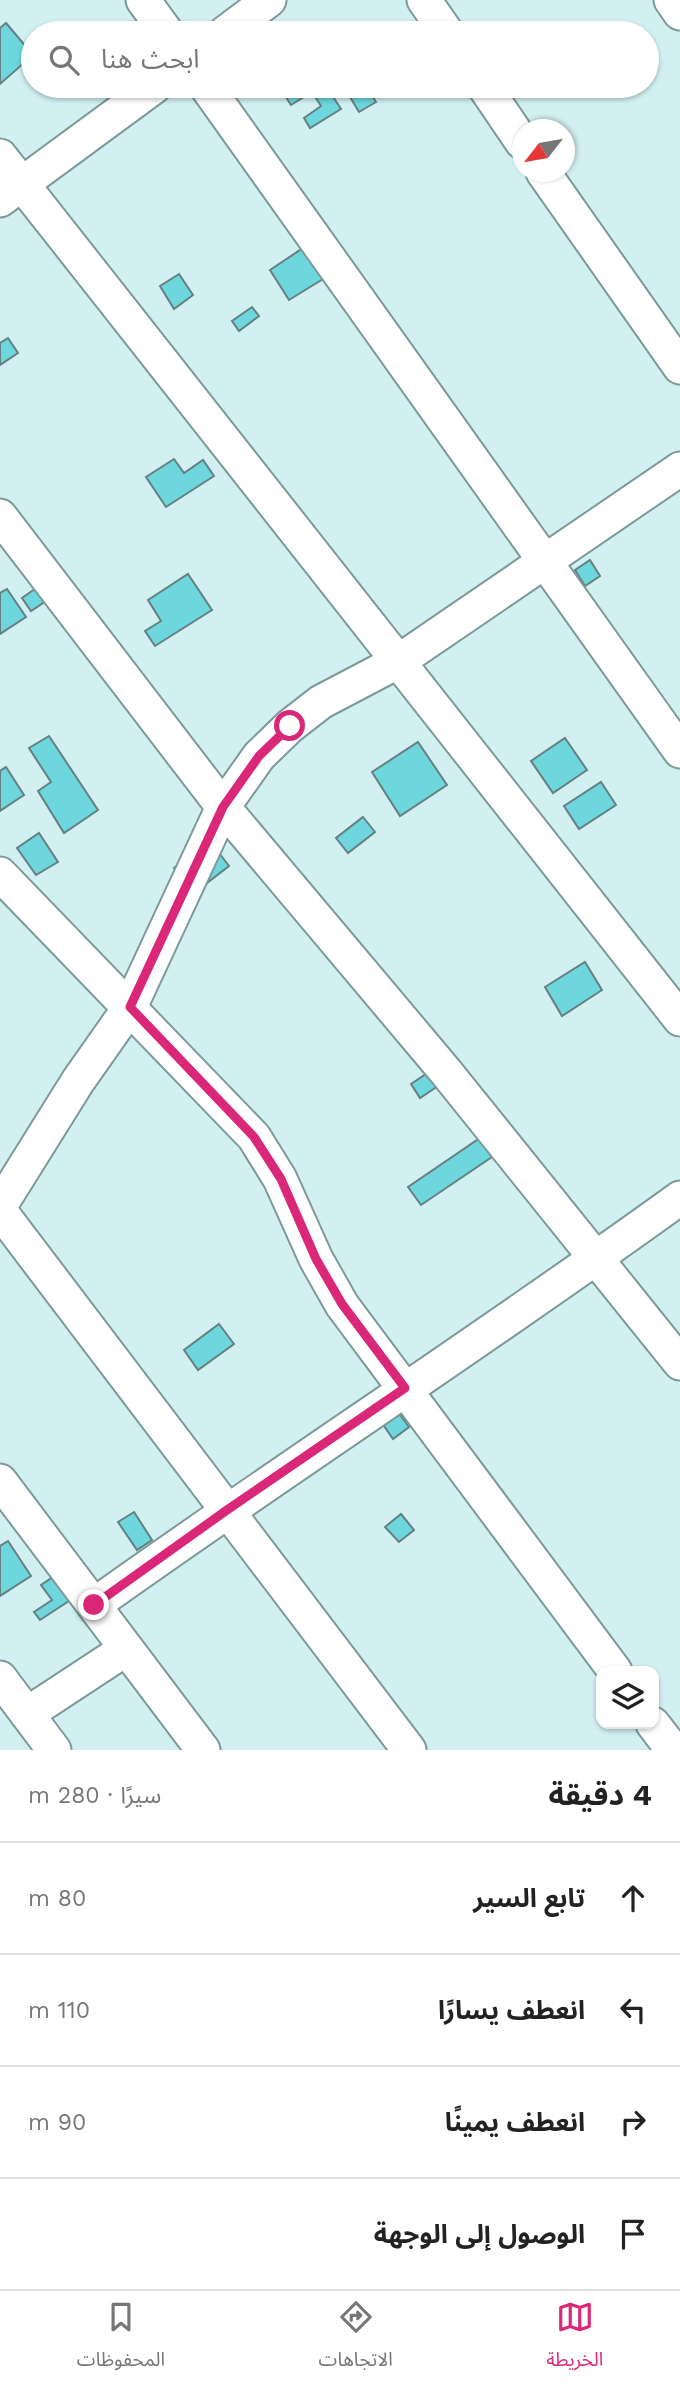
<!DOCTYPE html>
<html lang="ar">
<head>
<meta charset="utf-8">
<style>
  :root { --surface:#fff; --page:#f2f2f2; --text:#222; --muted:#767676; --line:#e0e0e0; --accent:#db2777 }
  body { margin:0; font-family:"Work Sans","Noto Sans Arabic",sans-serif; background:var(--page); color:var(--text); direction:rtl }
  .controls { position:absolute; right:21px; bottom:21px; display:grid; overflow:hidden; border-radius:14px; box-shadow:0 2px 5px #0004 }
  .controls button { width:63px; height:63px; display:grid; place-items:center; padding:0; border:0; border-bottom:2px solid var(--line); background:var(--surface); color:var(--text); font:35px sans-serif }
  .compass { position:absolute; left:512px; top:119px; width:63px; height:63px; border-radius:50%; background:var(--surface); box-shadow:0 2px 5px #0004; rotate:239deg }
  .stop { position:absolute; width:21px; height:21px; margin:-16px; border:5px solid #db2777; border-radius:50%; background:#fff }
  .stop.end { background:#db2777; border-color:#fff; box-shadow:0 2px 7px #0008 }
  .list { margin:0; padding:0; list-style:none }
  h2 { display:flex; justify-content:space-between; align-items:center; height:91px; margin:0; padding:0 28px; font-size:30px }
  h2 small { font-size:23px; font-weight:400; color:var(--muted) }
  .list li { display:grid; grid-template-columns:46px 1fr auto; gap:21px; align-items:center; box-sizing:border-box; height:112px; padding:0 28px; border-top:2px solid var(--line) }
  .list b { display:block; font-size:26px; white-space:nowrap }
  .list em { font-size:23px; font-style:normal; color:var(--muted) }
  .icon { flex:none; width:38px; height:38px; fill:none; stroke:currentColor; stroke-width:2; stroke-linecap:round; stroke-linejoin:round }
  .map { position:relative; flex:none; width:680px; height:1750px; overflow:hidden; direction:ltr }
  .search { position:absolute; background:var(--surface); box-shadow:0 2px 5px #0004; left:21px; right:21px; top:21px; height:77px; display:flex; align-items:center; gap:18px; box-sizing:border-box; padding:0 24px; border-radius:38px; color:var(--muted); font-size:26px }
  .sheet { height:539px; background:var(--surface) }
  nav { display:flex; justify-content:space-around; align-items:center; box-sizing:border-box; height:98px; border-top:2px solid var(--line); background:var(--surface); font-size:19px; color:var(--muted) }
  nav a { display:grid; justify-items:center; gap:4px }
  nav .on { color:var(--accent) }
  .map>svg:first-child { display:block }
</style>
</head>
<body>
<div class="map">
<svg width="680" height="1750" viewBox="0 0 680 1750">
  <rect width="100%" height="100%" fill="#d2f0f2"/>
  <g fill="#6dd7dd" stroke="#658082" stroke-width="2">
    <path d="M 6,23 L 33,55 L 0,84 L 0,28 Z"/>
    <path d="M 290,86 L 326,86 L 341,109 L 310,128 L 304,118 L 321,106 L 312,92 L 291,105 L 282,91 Z"/>
    <path d="M 366,87 L 376,102 L 359,112 L 350,97 Z"/>
    <path d="M 303,248 L 323,279 L 289,300 L 270,270 Z"/>
    <path d="M 179,274 L 193,295 L 174,309 L 160,286 Z"/>
    <path d="M 252,307 L 259,316 L 239,331 L 232,321 Z"/>
    <path d="M 8,338 L 18,353 L 0,365 L 0,343 Z"/>
    <path d="M 174,459 L 184,473 L 203,460 L 214,476 L 166,507 L 146,477 Z"/>
    <path d="M 590,560 L 600,576 L 585,586 L 575,570 Z"/>
    <path d="M 188,574 L 212,610 L 155,646 L 145,631 L 161,621 L 148,600 Z"/>
    <path d="M 39,586 L 49,599 L 31,611 L 22,598 Z"/>
    <path d="M 7,589 L 26,617 L 0,634 L 0,593 Z"/>
    <path d="M 49,736 L 98,810 L 64,833 L 38,791 L 51,782 L 29,748 Z"/>
    <path d="M 565,738 L 587,770 L 553,793 L 531,761 Z"/>
    <path d="M 418,742 L 447,785 L 400,816 L 372,772 Z"/>
    <path d="M 6,767 L 24,795 L 0,811 L 0,771 Z"/>
    <path d="M 601,782 L 616,805 L 579,829 L 564,806 Z"/>
    <path d="M 363,817 L 375,832 L 348,853 L 336,838 Z"/>
    <path d="M 39,833 L 58,862 L 36,875 L 17,848 Z"/>
    <path d="M 210,841 L 229,866 L 194,893 L 174,868 Z"/>
    <path d="M 585,962 L 602,990 L 562,1016 L 545,987 Z"/>
    <path d="M 429,1072 L 438,1086 L 420,1098 L 411,1084 Z"/>
    <path d="M 480,1138 L 492,1157 L 421,1205 L 408,1187 Z"/>
    <path d="M 219,1324 L 234,1344 L 198,1370 L 184,1350 Z"/>
    <path d="M 398,1412 L 409,1427 L 393,1439 L 382,1423 Z"/>
    <path d="M 134,1512 L 152,1540 L 137,1550 L 118,1522 Z"/>
    <path d="M 401,1514 L 414,1530 L 399,1542 L 385,1527 Z"/>
    <path d="M 8,1541 L 31,1576 L 0,1596 L 0,1546 Z"/>
    <path d="M 56,1575 L 72,1599 L 40,1620 L 34,1612 L 52,1600 L 41,1585 Z"/>
  </g>
  <g fill="none" stroke-linecap="round" stroke-linejoin="round">
    <defs>
      <g id="minor">
        <path d="M 143,0 L 167,33"/>
        <path d="M 424,0 L 447,33"/>
        <path d="M 671,0 L 680,13"/>
        <path d="M 225,33 L 269,0"/>
        <path d="M 206,86 L 680,751"/>
        <path d="M 484,86 L 522,142"/>
        <path d="M 0,156 L 680,1019"/>
        <path d="M 543,172 L 680,367"/>
        <path d="M 0,200 L 155,86"/>
        <path d="M 0,516 L 223,807 L 446,1072 L 680,1363"/>
        <path d="M 0,874 L 254,1137 L 280,1179 L 316,1259 L 342,1305 L 615,1671"/>
        <path d="M 0,1206 L 78,1081 L 130,1007 L 223,807 L 259,756 L 290,726 L 321,702 L 399,661 L 680,469"/>
        <path d="M 0,1211 L 409,1750"/>
        <path d="M 0,1481 L 203,1750"/>
        <path d="M 94,1605 C 287,1467 487,1338 680,1198"/>
        <path d="M 0,1678 L 54,1750"/>
        <path d="M 27,1714 L 126,1649"/>
        <path d="M 653,1724 L 673,1750"/>
      </g>
    </defs>
    <use href="#minor" stroke="#7d999a" stroke-width="37"/>
    <use href="#minor" stroke="#fff" stroke-width="33"/>
  </g>
  <g fill="none" stroke-linecap="round" stroke-linejoin="round">
    <path stroke="#db2777" stroke-width="9" d="M 94,1605 L 227,1510 L 405,1388 L 342,1304 L 316,1259 L 281,1179 L 254,1137 L 130,1007 L 223,807 L 259,756 L 290,726"/>
  </g>
</svg>
<div class="controls">
<button><svg class="icon" aria-label="layers" viewBox="0 0 24 24"><path d="M12 4l9 5-9 5-9-5zM3 14l9 5 9-5"/></svg></button>
</div>
<svg class="compass" viewBox="-18 -18 36 36"><path d="M0-13l5 13h-10z" fill="#e53935"/><path d="M0 13l5-13h-10z" fill="#767676"/></svg>
<div class="stop" style="left:290px;top:726px"></div>
<div class="stop end" style="left:94px;top:1605px"></div>
<div class="search"><svg class="icon" aria-label="search" viewBox="0 0 24 24"><circle cx="10" cy="10" r="6"/><path d="M15 15l6 6"/></svg>ابحث هنا</div>
</div>
<section class="sheet">
<h2>4 دقيقة<small>سيرًا · 280 m</small></h2>
<ul class="list">
<li><svg class="icon" aria-label="ahead" viewBox="0 0 24 24"><path d="M12 20V5M6 11l6-6 6 6"/></svg><div><b>تابع السير</b></div><em>80 m</em></li>
<li><svg class="icon" aria-label="left" viewBox="0 0 24 24"><path d="M17 20v-9H6M10 6l-5 5 5 5"/></svg><div><b>انعطف يسارًا</b></div><em>110 m</em></li>
<li><svg class="icon" aria-label="right" viewBox="0 0 24 24"><path d="M7 20v-9h11M14 6l5 5-5 5"/></svg><div><b>انعطف يمينًا</b></div><em>90 m</em></li>
<li><svg class="icon" aria-label="arrive" viewBox="0 0 24 24"><path d="M6 21V4h12l-3 4 3 4H6"/></svg><div><b>الوصول إلى الوجهة</b></div></li>
</ul>
</section>
<nav>
<a class="on"><svg class="icon" aria-label="map" viewBox="0 0 24 24"><path d="M3 6l6-2 6 2 6-2v14l-6 2-6-2-6 2zM9 4v14M15 6v14"/></svg>الخريطة</a>
<a><svg class="icon" aria-label="directions" viewBox="0 0 24 24"><path d="M12 3l9 9-9 9-9-9zM9 14v-3h6M13 9l2 2-2 2"/></svg>الاتجاهات</a>
<a><svg class="icon" aria-label="saved" viewBox="0 0 24 24"><path d="M7 4h10v16l-5-4-5 4z"/></svg>المحفوظات</a>
</nav>
</body>
</html>
